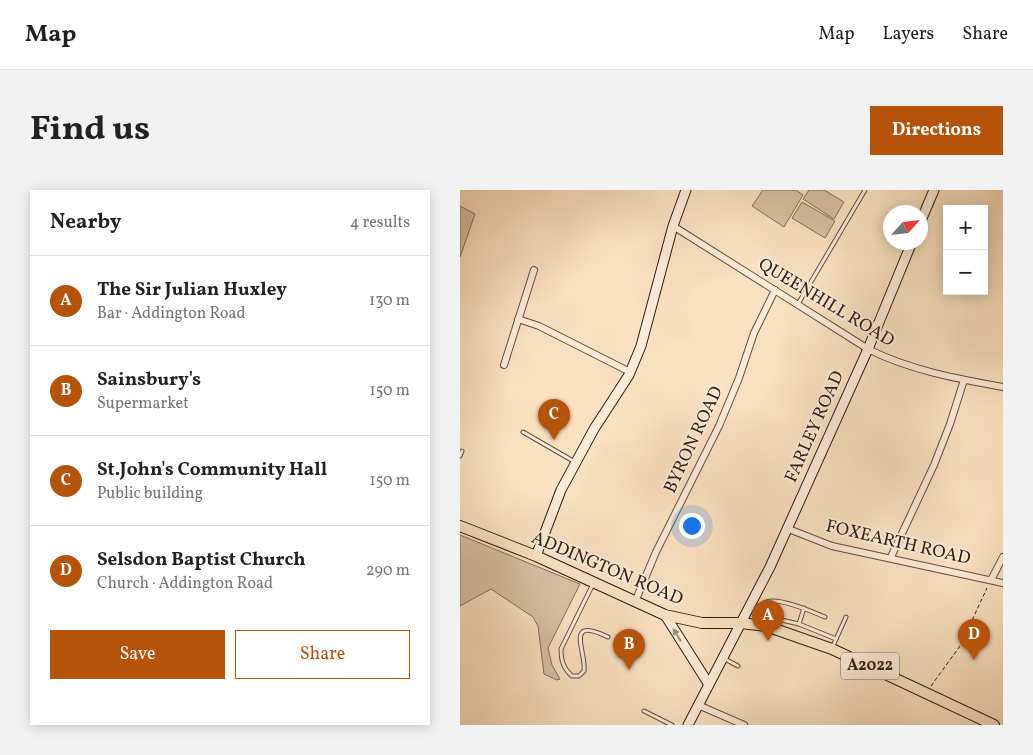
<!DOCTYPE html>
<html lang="en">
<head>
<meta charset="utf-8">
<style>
  :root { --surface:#fff; --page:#f2f2f2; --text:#222; --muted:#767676; --line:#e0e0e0; --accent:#b45309 }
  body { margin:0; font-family:Vollkorn,serif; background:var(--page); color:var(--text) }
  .controls { position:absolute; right:15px; top:15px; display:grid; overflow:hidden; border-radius:0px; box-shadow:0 2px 12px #0003 }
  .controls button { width:45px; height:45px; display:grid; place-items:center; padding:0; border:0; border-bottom:1px solid var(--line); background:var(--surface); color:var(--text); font:25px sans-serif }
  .compass { position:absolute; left:423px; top:15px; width:45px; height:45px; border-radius:50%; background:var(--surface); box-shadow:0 2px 12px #0003; rotate:63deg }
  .you { position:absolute; left:231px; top:335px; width:18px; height:18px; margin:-12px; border:4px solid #fff; border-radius:50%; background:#1a73e8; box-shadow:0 0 0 8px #1a73e833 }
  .badge { display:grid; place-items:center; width:32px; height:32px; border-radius:50%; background:var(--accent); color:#fff; font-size:16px; font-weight:700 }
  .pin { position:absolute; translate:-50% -41px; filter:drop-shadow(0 1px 2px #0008) }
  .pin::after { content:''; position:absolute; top:26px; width:18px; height:15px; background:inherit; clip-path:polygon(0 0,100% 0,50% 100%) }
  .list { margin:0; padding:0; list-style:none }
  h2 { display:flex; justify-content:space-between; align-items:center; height:65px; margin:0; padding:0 20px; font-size:21px }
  h2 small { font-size:16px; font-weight:400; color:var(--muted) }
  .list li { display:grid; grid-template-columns:32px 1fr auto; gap:15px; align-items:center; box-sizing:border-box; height:90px; padding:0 20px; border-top:1px solid var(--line) }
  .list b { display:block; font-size:19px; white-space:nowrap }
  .list p { margin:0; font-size:16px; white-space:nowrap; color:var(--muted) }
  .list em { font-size:16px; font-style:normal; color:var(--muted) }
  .actions { display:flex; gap:10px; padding:15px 20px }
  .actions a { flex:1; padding:11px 0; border:1px solid var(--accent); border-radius:0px; text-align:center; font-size:18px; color:var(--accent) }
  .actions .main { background:var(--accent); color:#fff }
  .map { position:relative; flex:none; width:543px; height:535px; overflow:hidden; border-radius:0px }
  header { display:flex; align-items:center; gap:30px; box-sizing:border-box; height:70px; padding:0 25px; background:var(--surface); border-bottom:1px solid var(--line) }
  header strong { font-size:24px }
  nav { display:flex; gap:28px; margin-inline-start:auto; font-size:18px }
  .intro { display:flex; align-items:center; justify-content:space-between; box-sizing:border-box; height:120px; padding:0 30px }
  h1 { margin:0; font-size:35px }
  .button { padding:12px 22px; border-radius:0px; background:var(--accent); color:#fff; font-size:18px; font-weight:700 }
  main { display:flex; gap:30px; padding:0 30px }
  aside { flex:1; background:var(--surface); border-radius:0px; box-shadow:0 2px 12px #0003 }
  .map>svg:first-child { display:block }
</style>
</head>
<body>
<header>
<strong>Map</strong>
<nav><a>Map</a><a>Layers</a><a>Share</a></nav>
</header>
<div class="intro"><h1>Find us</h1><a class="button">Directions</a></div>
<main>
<aside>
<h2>Nearby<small>4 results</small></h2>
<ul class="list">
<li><span class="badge">A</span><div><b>The Sir Julian Huxley</b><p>Bar · Addington Road</p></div><em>130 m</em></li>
<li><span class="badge">B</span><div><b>Sainsbury's</b><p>Supermarket</p></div><em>150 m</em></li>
<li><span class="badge">C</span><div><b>St.John's Community Hall</b><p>Public building</p></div><em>150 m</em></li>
<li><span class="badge">D</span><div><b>Selsdon Baptist Church</b><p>Church · Addington Road</p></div><em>290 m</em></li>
</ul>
<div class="actions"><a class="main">Save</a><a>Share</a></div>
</aside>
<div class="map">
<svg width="543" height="535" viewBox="0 0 543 535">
  <rect width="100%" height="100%" fill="#fae1c0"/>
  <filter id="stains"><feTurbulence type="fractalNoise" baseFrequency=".004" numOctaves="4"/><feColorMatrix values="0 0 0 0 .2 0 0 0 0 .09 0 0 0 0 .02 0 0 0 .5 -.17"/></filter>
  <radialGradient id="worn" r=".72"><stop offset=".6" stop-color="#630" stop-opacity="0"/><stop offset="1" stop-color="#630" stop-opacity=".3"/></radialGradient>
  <g fill="#d7c0a3" stroke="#826e5c">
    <path d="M 303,0 L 336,0 L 343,5 L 324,37 L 292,16 Z"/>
    <path d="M 349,0 L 364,0 L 384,12 L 374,29 L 343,9 Z"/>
    <path d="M 342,12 L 375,31 L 365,48 L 332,28 Z"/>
    <path d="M 0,16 L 15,24 L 0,67 Z"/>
    <path d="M 0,345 L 120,394 L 88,458 L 92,475 L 100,489 L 97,490 L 84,484 L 78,436 L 73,427 L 31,399 L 0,416 Z"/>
  </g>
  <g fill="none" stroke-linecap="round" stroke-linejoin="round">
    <defs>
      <g id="lane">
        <path d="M 338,114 L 405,0"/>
        <path d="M 63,242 L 115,272"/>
        <path d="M 0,266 L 2,261"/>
        <path d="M 133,394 L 101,459 C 101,470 103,478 112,486 L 119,486 L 124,481 C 127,463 103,425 148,447"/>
        <path d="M 365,427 C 353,422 315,405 304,413 L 302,421 L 304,426 L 339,434 L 376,449"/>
        <path d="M 339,434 L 344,418"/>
        <path d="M 372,458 L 386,427"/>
        <path d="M 265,469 L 278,476"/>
        <path d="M 184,521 L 212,535"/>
      </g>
      <g id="street">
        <path d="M 213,36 L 408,159 C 449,180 498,189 543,197"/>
        <path d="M 58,129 L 79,136 L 170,182"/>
        <path d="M 44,175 L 74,80"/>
        <path d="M 326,338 L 372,356 L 543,393"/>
        <path d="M 431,367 L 474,275 L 490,234 L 504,190"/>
        <path d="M 531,390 L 543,367"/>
        <path d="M 175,412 L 196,362 L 259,236 L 279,188 L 294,143 L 315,100"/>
        <path d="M 238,515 L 284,535"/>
      </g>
      <g id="secondary">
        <path d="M 460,33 L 474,0"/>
        <path d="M 76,366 L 101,300 L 134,239 L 169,185 L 181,156 L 213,36 L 226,0"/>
        <path d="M 205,425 L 248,493"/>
        <path d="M 228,535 L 310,377 L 408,159 L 452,52"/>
      </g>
      <path id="primary" d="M 0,336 L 76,366 L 205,425 L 242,433 L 281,433 L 306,436 L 372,459 L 534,535"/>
    </defs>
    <use href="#lane" stroke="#614e3f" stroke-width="5"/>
    <use href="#street" stroke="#614e3f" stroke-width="8"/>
    <use href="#secondary" stroke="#2e1d14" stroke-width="11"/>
    <use href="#primary" stroke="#2e1d14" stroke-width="12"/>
    <path stroke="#2e1d14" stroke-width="1" stroke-dasharray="4 2.5" stroke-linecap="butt" d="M 471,496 L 500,456 L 527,398"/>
    <use href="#lane" stroke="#fcecd6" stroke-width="3"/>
    <use href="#street" stroke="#fcecd6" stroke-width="6"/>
    <use href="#secondary" stroke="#fcecd6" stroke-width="9"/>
    <use href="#primary" stroke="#fae1c0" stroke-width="10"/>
  </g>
  <defs><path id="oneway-solid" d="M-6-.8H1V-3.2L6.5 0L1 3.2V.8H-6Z" transform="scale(1.25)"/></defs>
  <use fill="#9f8f7f" href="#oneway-solid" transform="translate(217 445) rotate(-122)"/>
  <g text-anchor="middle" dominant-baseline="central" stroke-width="4" stroke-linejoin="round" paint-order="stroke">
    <rect fill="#fcecd6" stroke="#6c5b4e" stroke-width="1" x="381" y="462.5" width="58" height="27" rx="4"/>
    <g font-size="16" font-weight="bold" fill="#2e1d14">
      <text x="410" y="476">A2022</text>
    </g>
    <g font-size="18" fill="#2e1d14" stroke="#fcecd6">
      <text transform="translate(366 113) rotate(31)">QUEENHILL ROAD</text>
      <text transform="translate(355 237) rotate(-66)">FARLEY ROAD</text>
      <text transform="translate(234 250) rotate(-65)">BYRON ROAD</text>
      <text transform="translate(438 353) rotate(13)">FOXEARTH ROAD</text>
      <text transform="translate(147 379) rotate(23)">ADDINGTON ROAD</text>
    </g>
  </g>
  <rect width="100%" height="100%" filter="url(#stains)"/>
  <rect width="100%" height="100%" fill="url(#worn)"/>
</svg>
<div class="controls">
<button>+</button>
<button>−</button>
</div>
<svg class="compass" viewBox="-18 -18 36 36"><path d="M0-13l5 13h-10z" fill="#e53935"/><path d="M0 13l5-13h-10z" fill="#767676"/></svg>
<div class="you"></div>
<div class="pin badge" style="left:308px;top:451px">A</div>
<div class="pin badge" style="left:169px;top:480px">B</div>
<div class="pin badge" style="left:94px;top:250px">C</div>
<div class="pin badge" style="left:514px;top:470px">D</div>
</div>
</main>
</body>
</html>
